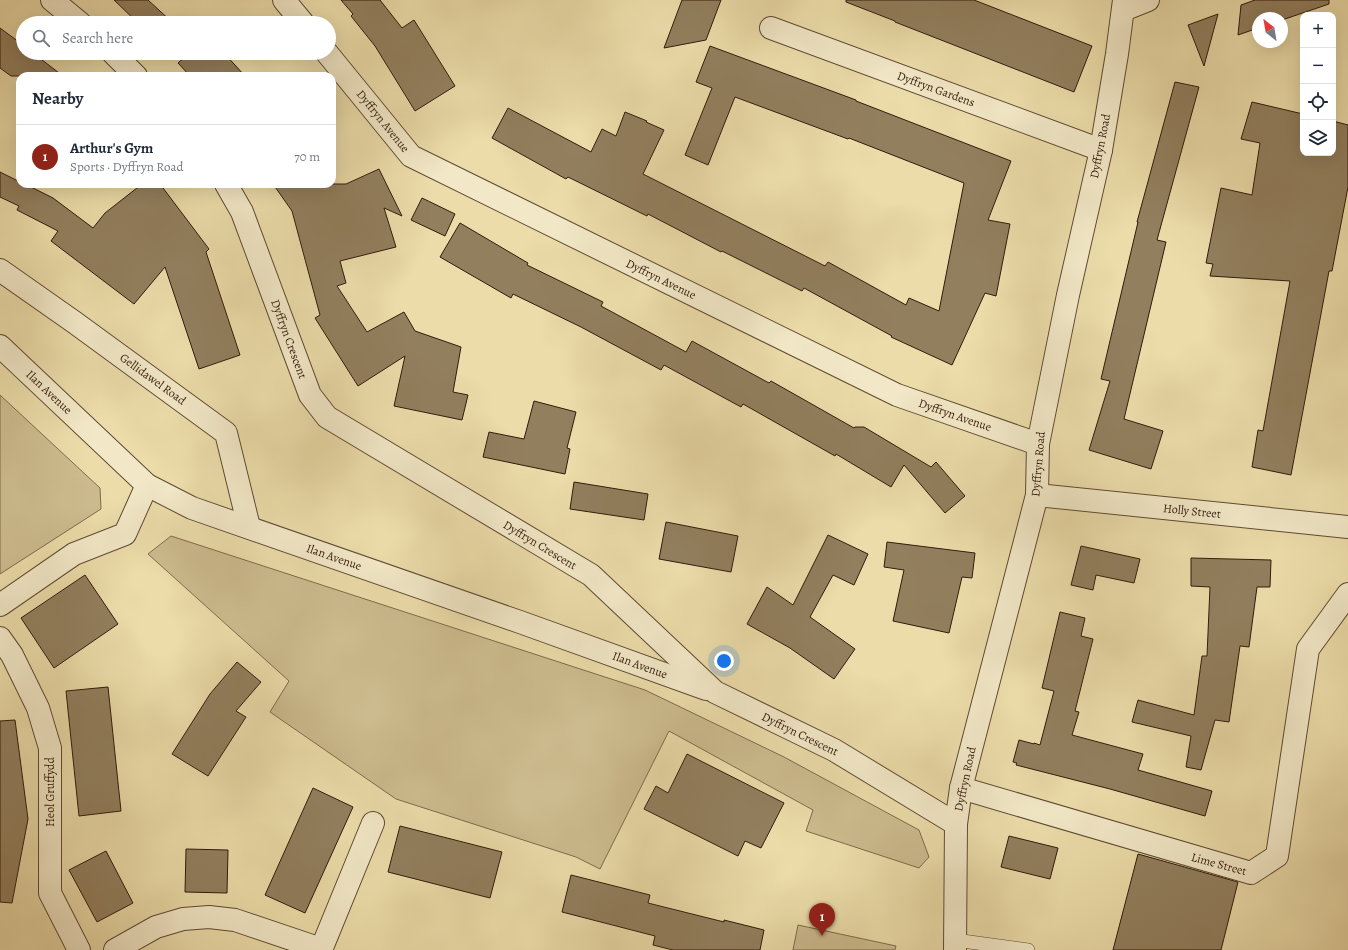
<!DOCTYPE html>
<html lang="en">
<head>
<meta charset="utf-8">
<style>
  :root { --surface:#fff; --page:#f6f6f7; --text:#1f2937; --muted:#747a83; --line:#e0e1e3; --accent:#8f2418 }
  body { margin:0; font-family:Alegreya,serif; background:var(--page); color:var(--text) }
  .controls { position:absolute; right:12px; top:12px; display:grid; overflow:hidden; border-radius:8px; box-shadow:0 4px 16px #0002 }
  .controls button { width:36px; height:36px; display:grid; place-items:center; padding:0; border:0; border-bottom:1px solid var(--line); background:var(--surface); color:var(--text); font:20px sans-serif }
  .compass { position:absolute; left:1252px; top:12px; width:36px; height:36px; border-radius:50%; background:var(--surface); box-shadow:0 4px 16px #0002; rotate:329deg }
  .you { position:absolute; left:724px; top:661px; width:14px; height:14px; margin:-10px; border:3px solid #fff; border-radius:50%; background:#1a73e8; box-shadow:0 0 0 6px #1a73e833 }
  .badge { display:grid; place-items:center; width:26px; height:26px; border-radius:50%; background:var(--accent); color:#fff; font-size:13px; font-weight:700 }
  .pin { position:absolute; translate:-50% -33px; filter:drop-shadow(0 1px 2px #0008) }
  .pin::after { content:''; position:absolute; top:21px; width:14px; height:12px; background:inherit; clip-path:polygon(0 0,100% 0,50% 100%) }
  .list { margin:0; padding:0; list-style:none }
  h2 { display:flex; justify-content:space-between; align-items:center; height:52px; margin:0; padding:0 16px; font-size:17px }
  h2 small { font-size:13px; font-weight:400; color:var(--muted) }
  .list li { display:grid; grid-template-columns:26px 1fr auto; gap:12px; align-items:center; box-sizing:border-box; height:64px; padding:0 16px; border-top:1px solid var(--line) }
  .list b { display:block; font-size:15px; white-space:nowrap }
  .list p { margin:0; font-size:13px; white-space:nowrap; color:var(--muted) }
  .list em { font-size:13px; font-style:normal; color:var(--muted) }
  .icon { flex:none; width:22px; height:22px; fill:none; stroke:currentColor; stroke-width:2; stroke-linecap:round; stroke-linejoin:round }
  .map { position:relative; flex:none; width:1348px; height:950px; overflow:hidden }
  .search { position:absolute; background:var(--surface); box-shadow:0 4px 16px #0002; left:16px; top:16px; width:320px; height:44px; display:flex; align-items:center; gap:10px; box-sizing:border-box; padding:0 14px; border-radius:22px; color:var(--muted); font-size:15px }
  .panel { position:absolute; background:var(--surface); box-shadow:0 4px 16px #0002; left:16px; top:72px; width:320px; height:116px; border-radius:12px }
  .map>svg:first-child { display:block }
</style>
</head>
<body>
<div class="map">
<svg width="1348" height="950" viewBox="0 0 1348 950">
  <rect width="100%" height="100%" fill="#ebdca9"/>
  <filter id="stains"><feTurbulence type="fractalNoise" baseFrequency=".005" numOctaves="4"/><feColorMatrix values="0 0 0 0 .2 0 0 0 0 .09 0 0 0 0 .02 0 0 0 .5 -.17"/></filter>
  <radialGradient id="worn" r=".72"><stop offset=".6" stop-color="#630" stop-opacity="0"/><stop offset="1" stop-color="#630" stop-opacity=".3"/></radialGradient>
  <g fill="#ccbb8e" stroke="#7f6a4d">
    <path d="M 0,395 L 100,488 L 101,509 L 0,574 Z"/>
    <path d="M 171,536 L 645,690 L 784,757 L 919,830 L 929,857 L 919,868 L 806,831 L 813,810 L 669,731 L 600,869 L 576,857 L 396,799 L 270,712 L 289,681 L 148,554 Z"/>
    <path d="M 798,925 L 896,946 L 895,950 L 793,950 Z"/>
  </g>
  <g fill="#927f5e" stroke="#321a0c">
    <path d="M 114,0 L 148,0 L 173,23 L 138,23 Z"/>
    <path d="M 341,0 L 380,0 L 402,28 L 414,20 L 455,86 L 415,111 L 375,46 L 351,16 L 353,14 Z"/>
    <path d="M 682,0 L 721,0 L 706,40 L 664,48 Z"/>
    <path d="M 846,0 L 974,0 L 1092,46 L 1074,92 L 895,22 L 895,21 L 846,2 Z"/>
    <path d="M 1255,0 L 1329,0 L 1329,4 L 1282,20 L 1282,18 L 1258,18 L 1258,28 L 1238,35 L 1241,5 Z"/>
    <path d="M 1218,14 L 1204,66 L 1188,25 Z"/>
    <path d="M 0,28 L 23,45 L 23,53 L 33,53 L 63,76 L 11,76 L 0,68 Z"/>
    <path d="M 710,46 L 856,100 L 856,101 L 1011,161 L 988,220 L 1010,224 L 996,296 L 985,293 L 952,365 L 891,337 L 892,336 L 804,288 L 802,291 L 722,251 L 721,252 L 648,214 L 647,216 L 568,177 L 566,179 L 492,138 L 508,108 L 591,152 L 602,129 L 616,136 L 625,112 L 647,121 L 646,122 L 664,130 L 643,174 L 825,266 L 828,262 L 906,305 L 909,298 L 939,311 L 964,183 L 849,138 L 848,139 L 735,97 L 708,165 L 685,155 L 712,88 L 696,82 Z"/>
    <path d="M 189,53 L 224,53 L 245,76 L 190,76 L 178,63 Z"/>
    <path d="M 1175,82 L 1199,87 L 1157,240 L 1166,242 L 1124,419 L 1163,431 L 1151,469 L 1089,450 L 1110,381 L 1101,379 L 1138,222 L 1137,222 Z"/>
    <path d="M 1252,102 L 1303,114 L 1303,153 L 1333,153 L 1333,121 L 1348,125 L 1348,187 L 1332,271 L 1329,271 L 1291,475 L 1252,467 L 1258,430 L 1263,431 L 1290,281 L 1210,276 L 1213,264 L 1206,263 L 1221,188 L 1252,195 L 1260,143 L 1241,139 Z"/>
    <path d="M 379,169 L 402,216 L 384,208 L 396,247 L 340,261 L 346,283 L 337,286 L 367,332 L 404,312 L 415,331 L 461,347 L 453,392 L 468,395 L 462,420 L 394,406 L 405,356 L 358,386 L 315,318 L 320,315 L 292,211 L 273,184 L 346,184 Z"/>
    <path d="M 0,172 L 20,182 L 20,184 L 25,184 L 53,198 L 93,228 L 105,213 L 142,184 L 160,184 L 209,249 L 206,252 L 240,355 L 199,369 L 165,267 L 134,304 L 51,241 L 58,231 L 17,210 L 19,206 L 0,197 Z"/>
    <path d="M 422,198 L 455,214 L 445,236 L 411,220 Z"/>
    <path d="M 460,223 L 528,263 L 527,265 L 603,302 L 601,306 L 686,352 L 692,341 L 769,383 L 771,381 L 854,428 L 855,427 L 864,427 L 931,467 L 936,462 L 965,496 L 945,513 L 904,465 L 891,487 L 836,454 L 835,456 L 743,404 L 741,407 L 664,365 L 661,370 L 581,327 L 513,294 L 511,298 L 440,257 Z"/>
    <path d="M 534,401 L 576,412 L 567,448 L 570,449 L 565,474 L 483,457 L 489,432 L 524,439 Z"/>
    <path d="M 574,482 L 648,494 L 644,520 L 570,509 Z"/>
    <path d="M 666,522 L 738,536 L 731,572 L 659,559 Z"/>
    <path d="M 828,535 L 868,554 L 854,585 L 833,575 L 810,617 L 855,649 L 834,679 L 790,648 L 747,624 L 767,587 L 793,605 Z"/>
    <path d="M 887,542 L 975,553 L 972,578 L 962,577 L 949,633 L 893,621 L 904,570 L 884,567 Z"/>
    <path d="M 1081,546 L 1140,559 L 1134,583 L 1096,575 L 1093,590 L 1071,585 Z"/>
    <path d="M 1191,558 L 1271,560 L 1270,587 L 1257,587 L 1249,647 L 1240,646 L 1229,722 L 1215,720 L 1201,770 L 1186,767 L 1191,736 L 1132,722 L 1138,700 L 1194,715 L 1202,656 L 1207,656 L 1210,587 L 1191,586 Z"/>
    <path d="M 85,575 L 118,624 L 54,668 L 21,618 Z"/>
    <path d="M 1060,612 L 1085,618 L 1081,636 L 1093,639 L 1075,711 L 1079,712 L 1072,735 L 1143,754 L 1138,770 L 1212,791 L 1205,816 L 1110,789 L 1016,765 L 1017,763 L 1013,762 L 1019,740 L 1034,744 L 1034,743 L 1040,745 L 1054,691 L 1042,688 Z"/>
    <path d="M 237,662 L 261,682 L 236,711 L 246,717 L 208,776 L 172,754 L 210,694 Z"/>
    <path d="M 108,687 L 121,811 L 79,816 L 66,691 Z"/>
    <path d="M 15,720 L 28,819 L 12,903 L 0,902 L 0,721 Z"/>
    <path d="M 687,754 L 784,803 L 761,848 L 745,841 L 738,856 L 644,809 L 656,786 L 668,793 Z"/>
    <path d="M 313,788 L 353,807 L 305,913 L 265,895 Z"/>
    <path d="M 400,826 L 502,852 L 490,898 L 388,872 Z"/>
    <path d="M 1009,836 L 1058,848 L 1050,879 L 1001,867 Z"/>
    <path d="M 186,849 L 228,850 L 227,893 L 185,892 Z"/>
    <path d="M 106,851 L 133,903 L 97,922 L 69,870 Z"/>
    <path d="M 1138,854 L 1238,882 L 1221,950 L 1113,950 Z"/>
    <path d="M 571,875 L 650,895 L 648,903 L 724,922 L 724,920 L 764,930 L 760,950 L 673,950 L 653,945 L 655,936 L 562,912 Z"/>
  </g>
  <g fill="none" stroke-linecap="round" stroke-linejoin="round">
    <defs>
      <path id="lane" d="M 955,940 L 1028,950"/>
      <g id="street">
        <path d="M 52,0 L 80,23"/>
        <path d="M 284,0 L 303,23"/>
        <path d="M 1123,10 L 1148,0"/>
        <path d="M 771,28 L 1101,150"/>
        <path d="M 113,53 L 136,76"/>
        <path d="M 327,53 L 411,156 L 897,395 L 1038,444"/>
        <path d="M 226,184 L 242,212 L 310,395 L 327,417 L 591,575 L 715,692 L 834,750 L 956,824"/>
        <path d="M 0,270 L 74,322 L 226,433 L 249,527"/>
        <path d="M 0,346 L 147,485 L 192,508 L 520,622 L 706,689"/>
        <path d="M 1037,495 L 1348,527"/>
        <path d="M 0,605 L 74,554 L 125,534 L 147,485"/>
        <path d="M 0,638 L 12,655 L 38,708 L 50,748 L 50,893 L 79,950"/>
        <path d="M 961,788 L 1251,873 L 1277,856 L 1308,649 L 1348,594"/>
        <path d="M 115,950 L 156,927 L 183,919 L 209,917 L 235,920 L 321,949"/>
        <path d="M 321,950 L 373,823"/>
        <path d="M 955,950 L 956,824 L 961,788 L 1037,495 L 1038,444 L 1068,295 L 1101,150 L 1117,54 L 1124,0"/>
      </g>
    </defs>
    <use href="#lane" stroke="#604a33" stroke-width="14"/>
    <use href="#street" stroke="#604a33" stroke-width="24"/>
    <use href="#lane" stroke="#f2e8c7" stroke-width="13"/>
    <use href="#street" stroke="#f2e8c7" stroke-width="22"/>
  </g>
  <g text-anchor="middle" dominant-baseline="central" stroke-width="3" stroke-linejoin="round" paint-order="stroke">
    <g font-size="12" fill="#321a0c" stroke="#f2e8c7">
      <text transform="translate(936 89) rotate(20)">Dyffryn Gardens</text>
      <text transform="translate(383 121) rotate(51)">Dyffryn Avenue</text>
      <text transform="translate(1100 146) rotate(-79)">Dyffryn Road</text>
      <text transform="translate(661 279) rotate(26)">Dyffryn Avenue</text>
      <text transform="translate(289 339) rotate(70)">Dyffryn Crescent</text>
      <text transform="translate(153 379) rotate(36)">Gellidawel Road</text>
      <text transform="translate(49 392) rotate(43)">Ilan Avenue</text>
      <text transform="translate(955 415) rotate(19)">Dyffryn Avenue</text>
      <text transform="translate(1038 464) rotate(-85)">Dyffryn Road</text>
      <text transform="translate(1192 511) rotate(6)">Holly Street</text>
      <text transform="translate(540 545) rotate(31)">Dyffryn Crescent</text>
      <text transform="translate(334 557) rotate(19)">Ilan Avenue</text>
      <text transform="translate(640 665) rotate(20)">Ilan Avenue</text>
      <text transform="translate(800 734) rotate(26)">Dyffryn Crescent</text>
      <text transform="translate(965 779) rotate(-78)">Dyffryn Road</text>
      <text transform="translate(50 792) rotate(-90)">Heol Gruffydd</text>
      <text transform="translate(1219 864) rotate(15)">Lime Street</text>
    </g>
  </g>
  <rect width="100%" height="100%" filter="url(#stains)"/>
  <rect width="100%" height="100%" fill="url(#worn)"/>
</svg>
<div class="controls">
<button>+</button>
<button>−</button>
<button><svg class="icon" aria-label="locate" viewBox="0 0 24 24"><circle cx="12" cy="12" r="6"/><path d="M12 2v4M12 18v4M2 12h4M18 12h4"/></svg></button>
<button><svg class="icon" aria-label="layers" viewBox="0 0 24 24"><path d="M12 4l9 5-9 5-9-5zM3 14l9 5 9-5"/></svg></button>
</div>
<svg class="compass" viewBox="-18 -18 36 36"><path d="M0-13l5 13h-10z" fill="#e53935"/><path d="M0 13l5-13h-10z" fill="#747a83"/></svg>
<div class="you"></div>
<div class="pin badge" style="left:822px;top:936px">1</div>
<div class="search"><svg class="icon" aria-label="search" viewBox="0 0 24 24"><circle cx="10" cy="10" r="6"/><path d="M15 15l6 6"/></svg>Search here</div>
<section class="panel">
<h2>Nearby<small></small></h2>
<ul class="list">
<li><span class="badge">1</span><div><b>Arthur's Gym</b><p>Sports · Dyffryn Road</p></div><em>70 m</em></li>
</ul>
</section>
</div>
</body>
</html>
